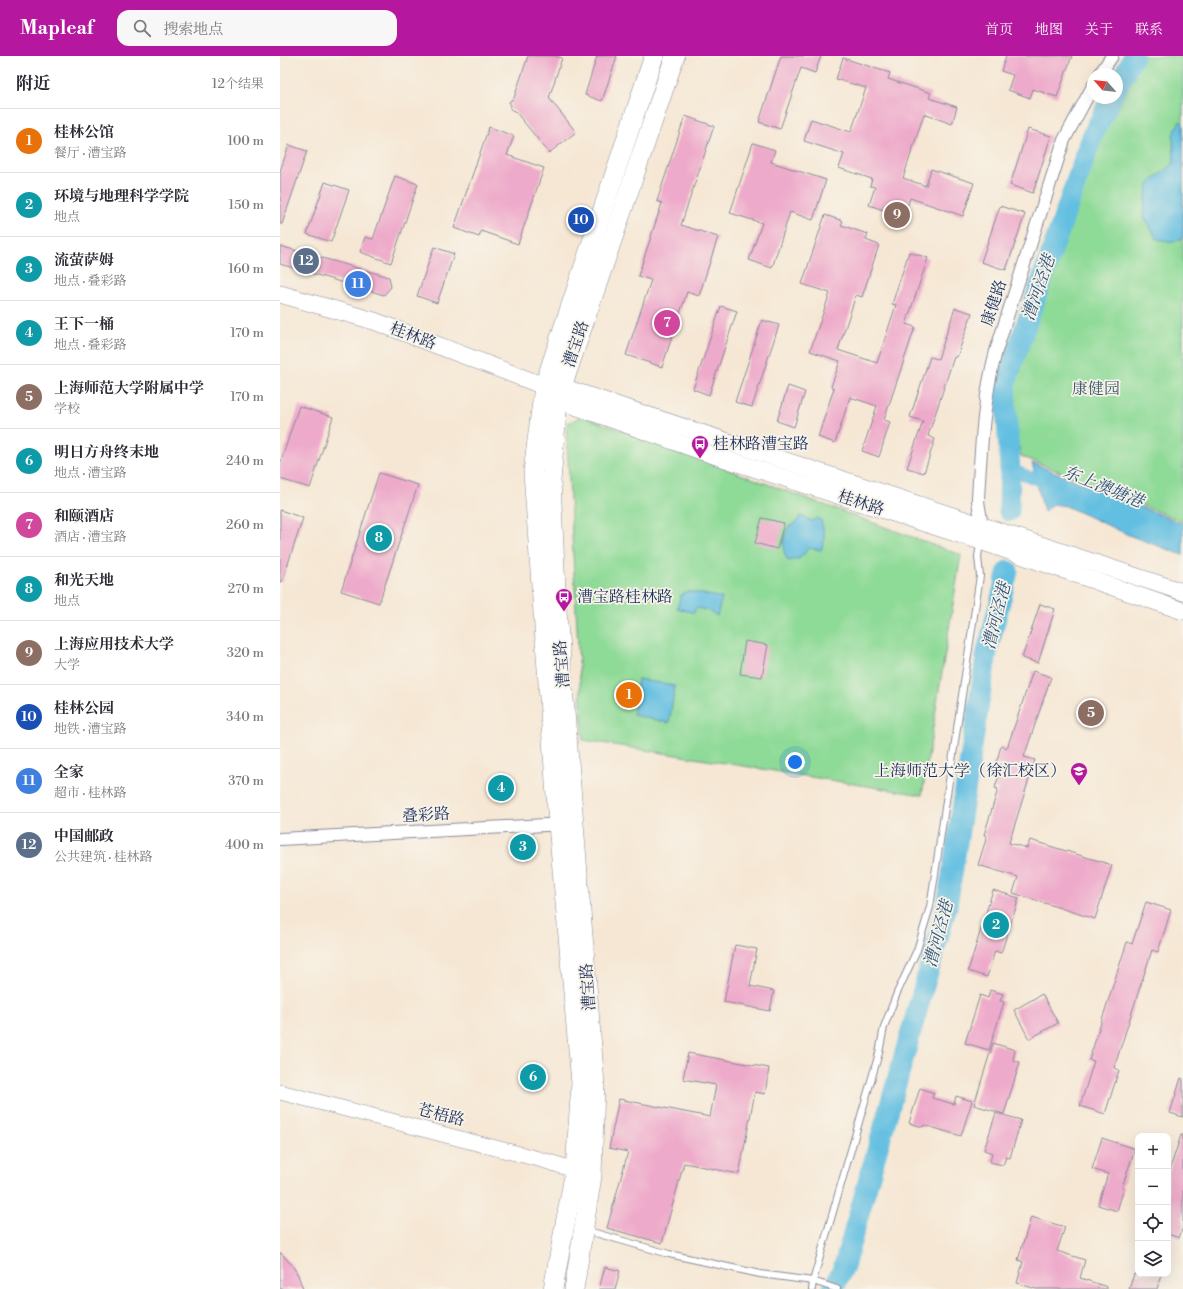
<!DOCTYPE html>
<html lang="zh">
<head>
<meta charset="utf-8">
<style>
  :root { --surface:#fff; --page:#f7f7f7; --text:#2b2b33; --muted:#7c7c81; --line:#e1e1e2; --accent:#b5179e }
  body { margin:0; font-family:"Libre Bodoni","Noto Serif SC",serif; background:var(--page); color:var(--text) }
  .controls { position:absolute; right:12px; bottom:12px; display:grid; overflow:hidden; border-radius:8px; box-shadow:0 4px 16px #0002 }
  .controls button { width:36px; height:36px; display:grid; place-items:center; padding:0; border:0; border-bottom:1px solid var(--line); background:var(--surface); color:var(--text); font:20px sans-serif }
  .compass { position:absolute; left:807px; top:12px; width:36px; height:36px; border-radius:50%; background:var(--surface); box-shadow:0 4px 16px #0002; rotate:297deg }
  .you { position:absolute; left:515px; top:706px; width:14px; height:14px; margin:-10px; border:3px solid #fff; border-radius:50%; background:#1a73e8; box-shadow:0 0 0 6px #1a73e833 }
  .badge { display:grid; place-items:center; width:26px; height:26px; border-radius:50%; background:var(--accent); color:#fff; font-size:13px; font-weight:700 }
  .pin { position:absolute; translate:-50% -50%; border:2px solid #fff; box-shadow:0 1px 4px #0006 }
  .list { margin:0; padding:0; list-style:none }
  h2 { display:flex; justify-content:space-between; align-items:center; height:52px; margin:0; padding:0 16px; font-size:17px }
  h2 small { font-size:13px; font-weight:400; color:var(--muted) }
  .list li { display:grid; grid-template-columns:26px 1fr auto; gap:12px; align-items:center; box-sizing:border-box; height:64px; padding:0 16px; border-top:1px solid var(--line) }
  .list b { display:block; font-size:15px; white-space:nowrap }
  .list p { margin:0; font-size:13px; white-space:nowrap; color:var(--muted) }
  .list em { font-size:13px; font-style:normal; color:var(--muted) }
  .icon { flex:none; width:22px; height:22px; fill:none; stroke:currentColor; stroke-width:2; stroke-linecap:round; stroke-linejoin:round }
  .map { position:relative; flex:none; width:903px; height:1233px; overflow:hidden }
  header { display:flex; align-items:center; gap:24px; box-sizing:border-box; height:56px; padding:0 20px; background:var(--accent); color:#fff }
  header strong { font-size:19px }
  nav { display:flex; gap:22px; margin-inline-start:auto; font-size:14px }
  .search { width:280px; height:36px; background:var(--page); display:flex; align-items:center; gap:10px; box-sizing:border-box; padding:0 14px; border-radius:12px; color:var(--muted); font-size:15px }
  main { display:flex }
  aside { flex:1; background:var(--surface) }
  .map>svg:first-child { display:block }
</style>
</head>
<body>
<header>
<strong>Mapleaf</strong>
<div class="search"><svg class="icon" aria-label="search" viewBox="0 0 24 24"><circle cx="10" cy="10" r="6"/><path d="M15 15l6 6"/></svg>搜索地点</div>
<nav><a>首页</a><a>地图</a><a>关于</a><a>联系</a></nav>
</header>
<main>
<aside>
<h2>附近<small>12个结果</small></h2>
<ul class="list">
<li><span class="badge" style="background:#e8710a">1</span><div><b>桂林公馆</b><p>餐厅 · 漕宝路</p></div><em>100 m</em></li>
<li><span class="badge" style="background:#0f9aa8">2</span><div><b>环境与地理科学学院</b><p>地点</p></div><em>150 m</em></li>
<li><span class="badge" style="background:#0f9aa8">3</span><div><b>流萤萨姆</b><p>地点 · 叠彩路</p></div><em>160 m</em></li>
<li><span class="badge" style="background:#0f9aa8">4</span><div><b>王下一桶</b><p>地点 · 叠彩路</p></div><em>170 m</em></li>
<li><span class="badge" style="background:#8d6e63">5</span><div><b>上海师范大学附属中学</b><p>学校</p></div><em>170 m</em></li>
<li><span class="badge" style="background:#0f9aa8">6</span><div><b>明日方舟终末地</b><p>地点 · 漕宝路</p></div><em>240 m</em></li>
<li><span class="badge" style="background:#d1479c">7</span><div><b>和颐酒店</b><p>酒店 · 漕宝路</p></div><em>260 m</em></li>
<li><span class="badge" style="background:#0f9aa8">8</span><div><b>和光天地</b><p>地点</p></div><em>270 m</em></li>
<li><span class="badge" style="background:#8d6e63">9</span><div><b>上海应用技术大学</b><p>大学</p></div><em>320 m</em></li>
<li><span class="badge" style="background:#1a4fb4">10</span><div><b>桂林公园</b><p>地铁 · 漕宝路</p></div><em>340 m</em></li>
<li><span class="badge" style="background:#3f7fe0">11</span><div><b>全家</b><p>超市 · 桂林路</p></div><em>370 m</em></li>
<li><span class="badge" style="background:#5c6f8a">12</span><div><b>中国邮政</b><p>公共建筑 · 桂林路</p></div><em>400 m</em></li>
</ul>
</aside>
<div class="map">
<svg width="903" height="1233" viewBox="0 0 903 1233">
  <rect width="100%" height="100%" fill="#f7f3e8"/>
  <filter id="ink" filterUnits="userSpaceOnUse"><feTurbulence type="fractalNoise" baseFrequency=".025" numOctaves="2"/><feDisplacementMap in="SourceGraphic" scale="8" xChannelSelector="R" yChannelSelector="G"/><feConvolveMatrix kernelMatrix="1 2 1 2 8 2 1 2 1" color-interpolation-filters="sRGB"/></filter>
  <filter id="wash" filterUnits="userSpaceOnUse"><feTurbulence type="fractalNoise" baseFrequency=".012" numOctaves="4" result="noise"/><feDisplacementMap in="SourceGraphic" scale="16" xChannelSelector="R" yChannelSelector="G"/><feGaussianBlur stdDeviation="0.9" result="paint"/><feColorMatrix in="noise" values="0 0 0 0 0 0 0 0 0 0 0 0 0 0 0 0 0 1.4 0 .05"/><feComposite in="paint" operator="in"/></filter>
  <g filter="url(#wash)">
    <rect width="100%" height="100%" fill="#f6e7d4"/>
    <g fill="#8eda97" stroke="#54847a">
      <path d="M 854,0 L 903,0 L 903,466 L 741,400 L 725,329 L 813,78 L 832,42 L 837,42 L 837,32 Z"/>
      <path d="M 302,360 L 681,499 L 642,739 L 303,684 L 286,368 Z"/>
    </g>
    <g fill="#63bfe1" stroke="#3f77a0">
      <path d="M 900,65 L 903,68 L 903,182 L 894,186 L 877,183 L 863,159 L 868,128 L 894,107 L 893,79 Z"/>
      <path d="M 752,407 L 903,468 L 903,499 L 851,480 L 786,450 L 773,448 L 764,456 Z"/>
      <path d="M 520,460 L 533,465 L 536,462 L 541,464 L 545,483 L 541,494 L 529,492 L 520,502 L 508,505 C 501,491 503,486 508,471 L 516,467 Z"/>
      <path d="M 408,535 L 442,542 L 437,560 L 428,554 L 416,552 L 414,557 L 397,552 L 401,539 Z"/>
      <path d="M 358,623 L 395,630 L 389,667 L 353,659 Z"/>
    </g>
    <g fill="none" stroke-linecap="round" stroke-linejoin="round">
      <path stroke="#63bfe1" stroke-width="12" d="M 730,413 L 770,429"/>
      <g stroke="#63bfe1" stroke-width="21">
        <path d="M 837,32 L 854,0"/>
        <path d="M 729,455 L 730,413 L 725,329 L 813,78 L 832,42"/>
        <path d="M 553,1233 L 564,1210 L 667,850 L 707,596 L 728,515"/>
      </g>
    </g>
    <g id="blocks">
      <g fill="#eeaaca">
        <path d="M 248,0 L 275,0 L 282,2 L 269,42 L 296,76 L 269,97 L 235,55 L 230,53 L 231,49 L 229,46 L 234,42 Z"/>
        <path d="M 317,0 L 337,0 L 322,45 L 305,39 Z"/>
        <path d="M 501,0 L 541,0 L 535,17 L 521,12 L 500,73 L 479,66 Z"/>
        <path d="M 726,0 L 792,0 L 777,41 L 753,33 L 750,42 L 728,34 L 733,19 L 721,15 Z"/>
        <path d="M 563,2 L 610,17 L 608,23 L 651,37 L 649,42 L 677,51 L 672,68 L 644,58 L 623,122 L 646,130 L 651,113 L 694,127 L 683,160 L 630,142 L 624,161 L 589,149 L 595,131 L 590,130 L 592,123 L 559,112 L 564,98 L 524,85 L 531,63 L 571,76 L 586,32 L 556,23 Z"/>
        <path d="M 405,60 L 434,70 L 401,169 L 438,181 L 419,240 L 407,236 L 382,311 L 346,299 L 371,224 L 358,220 L 382,147 L 377,145 Z"/>
        <path d="M 209,71 L 234,80 L 227,99 L 264,112 L 238,188 L 201,175 L 199,181 L 174,172 Z"/>
        <path d="M 748,73 L 771,80 L 753,137 L 730,129 Z"/>
        <path d="M 473,87 L 495,94 L 491,106 L 546,124 L 533,164 L 510,156 L 492,212 L 469,204 L 482,167 L 450,157 Z"/>
        <path d="M 9,89 L 27,95 L 2,168 L 0,168 L 0,115 Z"/>
        <path d="M 115,120 L 138,128 L 111,207 L 80,196 L 85,181 L 93,183 Z"/>
        <path d="M 45,126 L 69,134 L 51,186 L 27,178 Z"/>
        <path d="M 720,150 L 745,158 L 726,214 L 701,206 Z"/>
        <path d="M 545,159 L 563,165 L 561,169 L 588,178 L 586,184 L 599,189 L 582,241 L 576,239 L 558,294 L 597,307 L 616,249 L 612,248 L 629,196 L 648,202 L 626,268 L 635,271 L 604,364 L 610,366 L 599,401 L 582,395 L 597,350 L 570,341 L 555,387 L 538,381 L 554,332 L 551,331 L 560,305 L 530,295 L 550,237 L 522,228 Z"/>
        <path d="M 0,190 L 109,221 L 111,231 L 104,239 L 0,208 Z"/>
        <path d="M 154,191 L 174,198 L 157,247 L 137,240 Z"/>
        <path d="M 441,250 L 457,255 L 429,339 L 413,333 Z"/>
        <path d="M 675,252 L 692,257 L 677,301 L 674,301 L 648,380 L 655,383 L 644,417 L 627,412 L 643,365 L 630,361 L 650,301 L 658,303 Z"/>
        <path d="M 482,264 L 499,269 L 472,351 L 455,346 Z"/>
        <path d="M 508,330 L 525,336 L 514,371 L 497,365 Z"/>
        <path d="M 19,350 L 53,361 L 30,432 L 0,423 L 0,408 Z"/>
        <path d="M 99,417 L 138,429 L 99,547 L 61,535 Z"/>
        <path d="M 0,454 L 23,462 L 2,526 L 0,526 Z"/>
        <path d="M 482,462 L 504,467 L 497,493 L 475,487 Z"/>
        <path d="M 760,548 L 775,553 L 758,607 L 742,602 Z"/>
        <path d="M 465,585 L 488,589 L 482,621 L 460,618 Z"/>
        <path d="M 753,615 L 771,621 L 744,701 L 755,704 L 729,787 L 747,792 L 750,784 L 832,809 L 815,863 L 733,837 L 738,821 L 698,809 L 707,780 L 704,779 L 718,733 L 715,732 L 722,709 L 716,708 L 721,690 L 727,692 Z"/>
        <path d="M 713,834 L 739,842 L 721,897 L 715,895 L 707,921 L 688,915 Z"/>
        <path d="M 866,846 L 891,854 L 878,896 L 872,894 L 834,1012 L 839,1014 L 825,1058 L 800,1050 L 814,1005 L 809,1004 L 847,886 L 852,888 Z"/>
        <path d="M 455,889 L 477,893 L 470,930 L 494,935 L 490,955 L 444,946 Z"/>
        <path d="M 710,934 L 723,938 L 720,945 L 724,946 L 709,994 L 685,987 L 700,939 L 708,942 Z"/>
        <path d="M 762,938 L 778,967 L 749,983 L 734,954 Z"/>
        <path d="M 713,987 L 735,994 L 733,1004 L 740,1006 L 724,1058 L 694,1049 Z"/>
        <path d="M 408,997 L 489,1012 L 485,1038 L 475,1036 L 459,1118 L 404,1107 L 382,1187 L 327,1172 L 348,1096 L 329,1092 L 339,1043 L 430,1061 L 436,1029 L 403,1023 Z"/>
        <path d="M 901,1022 L 903,1023 L 903,1061 L 890,1057 Z"/>
        <path d="M 640,1032 L 654,1037 L 652,1042 L 674,1048 L 676,1040 L 692,1045 L 681,1080 L 644,1069 L 643,1071 L 629,1067 Z"/>
        <path d="M 716,1057 L 741,1064 L 730,1102 L 726,1101 L 723,1109 L 710,1106 L 712,1097 L 704,1094 Z"/>
        <path d="M 901,1079 L 903,1079 L 903,1171 L 899,1182 L 888,1178 L 888,1119 Z"/>
        <path d="M 822,1082 L 855,1093 L 842,1131 L 844,1132 L 837,1155 L 818,1149 L 828,1118 L 812,1113 Z"/>
        <path d="M 751,1161 L 785,1171 L 777,1195 L 805,1204 L 800,1222 L 827,1231 L 827,1233 L 756,1233 L 737,1227 L 743,1206 L 738,1204 Z"/>
        <path d="M 0,1196 L 12,1209 L 18,1219 L 23,1233 L 0,1233 Z"/>
        <path d="M 325,1211 L 340,1215 L 335,1233 L 319,1233 Z"/>
        <path d="M 854,1218 L 881,1218 L 877,1233 L 849,1233 Z"/>
      </g>
    </g>
  </g>
  <g filter="url(#ink)">
    <use href="#blocks" fill-opacity="0" stroke="#888b99" stroke-width="1"/>
    <g fill="none" stroke-linecap="round" stroke-linejoin="round">
      <defs>
        <g id="service">
          <path d="M 305,1174 L 389,1198 L 480,1218 L 533,1225 L 599,997 L 604,971 L 617,937 L 637,894 L 650,851 L 700,520 L 698,501 L 700,487"/>
          <path d="M 532,1233 L 533,1225 L 557,1233"/>
        </g>
        <g id="minor">
          <path d="M 820,18 L 832,0"/>
          <path d="M 701,475 C 703,464 698,453 698,442 C 701,392 703,344 716,295 L 784,84 L 813,30"/>
          <path d="M 0,783 L 284,768"/>
        </g>
        <path id="tertiary" d="M 0,1036 L 266,1105 L 304,1117"/>
        <g id="secondary">
          <path d="M 0,238 L 94,265 L 264,330 L 282,331 L 903,536"/>
          <path d="M 269,336 L 278,344 L 424,396 L 700,485 L 903,555"/>
        </g>
        <g id="primary">
          <path d="M 273,1233 L 295,1114 L 301,1027 L 278,768 L 253,416 L 264,330 L 374,0"/>
          <path d="M 294,1233 L 312,1120 L 315,1029 L 277,556 L 271,425 L 278,344 L 282,331 L 395,0"/>
        </g>
      </defs>
      <use href="#service" stroke="#888b99" stroke-width="8"/>
      <use href="#minor" stroke="#888b99" stroke-width="14"/>
      <use href="#tertiary" stroke="#888b99" stroke-width="16"/>
      <use href="#secondary" stroke="#888b99" stroke-width="18"/>
      <use href="#primary" stroke="#888b99" stroke-width="20"/>
      <use href="#service" stroke="#fff" stroke-width="6"/>
      <use href="#minor" stroke="#fff" stroke-width="12"/>
      <use href="#tertiary" stroke="#fff" stroke-width="15"/>
      <use href="#secondary" stroke="#fff" stroke-width="17"/>
      <use href="#primary" stroke="#fff" stroke-width="19"/>
    </g>
  </g>
  <defs>
    <symbol id="bus-pin" viewBox="-11 -11 22 30"><path d="M0 17L-7.5 6A9.5 9.5 0 1 1 7.5 6Z" fill="#b5179e" stroke="#f7f3e8"/><path d="M-5-6H5V4H4V6H2V4H-2V6H-4V4H-5ZM-3.5-4V0h7V-4ZM-3.5 1.2v1.5H-2V1.2ZM2 1.2v1.5H3.5V1.2Z" fill="#fff"/></symbol>
    <symbol id="university-pin" viewBox="-11 -11 22 30"><path d="M0 17L-7.5 6A9.5 9.5 0 1 1 7.5 6Z" fill="#b5179e" stroke="#f7f3e8"/><path d="M0-5L7-2L0 1L-7-2ZM-4 1L0 2.5L4 1V4Q0 6-4 4Z" fill="#fff"/></symbol>
  </defs>
  <g fill-rule="evenodd">
    <use href="#bus-pin" x="410" y="378" width="20" height="27"/>
    <use href="#bus-pin" x="274" y="531" width="20" height="27"/>
    <use href="#university-pin" x="789" y="705" width="20" height="27"/>
  </g>
  <g text-anchor="middle" dominant-baseline="central" stroke-width="3.5" stroke-linejoin="round" paint-order="stroke">
    <g font-size="16" fill="#1b2f5e" stroke="#f7f3e8">
      <text transform="translate(714 247) rotate(-72)">康健路</text>
      <text transform="translate(133 280) rotate(21)">桂林路</text>
      <text transform="translate(296 288) rotate(-71)">漕宝路</text>
      <text transform="translate(581 447) rotate(18)">桂林路</text>
      <text transform="translate(282 608) rotate(-95)">漕宝路</text>
      <text transform="translate(146 759) rotate(-3)">叠彩路</text>
      <text transform="translate(308 931) rotate(-94)">漕宝路</text>
      <text transform="translate(161 1059) rotate(14)">苍梧路</text>
    </g>
    <g font-size="16" fill="#385a6c" stroke="#f7f3e8">
      <text x="816" y="333">康健园</text>
    </g>
    <g font-size="16" fill="#1b2f5e" stroke="#f7f3e8" text-anchor="start">
      <text x="433" y="388">桂林路漕宝路</text>
      <text x="297" y="541">漕宝路桂林路</text>
      <text x="786" y="715" text-anchor="end">上海师范大学（徐汇校区）</text>
    </g>
    <g font-size="17" font-style="italic" fill="#2d537f" stroke="#f7f3e8">
      <text transform="translate(759 232) rotate(-71)">漕河泾港</text>
      <text transform="translate(823 431) rotate(22)">东上澳塘港</text>
      <text transform="translate(717 560) rotate(-76)">漕河泾港</text>
      <text transform="translate(659 878) rotate(-75)">漕河泾港</text>
    </g>
  </g>
</svg>
<div class="controls">
<button>+</button>
<button>−</button>
<button><svg class="icon" aria-label="locate" viewBox="0 0 24 24"><circle cx="12" cy="12" r="6"/><path d="M12 2v4M12 18v4M2 12h4M18 12h4"/></svg></button>
<button><svg class="icon" aria-label="layers" viewBox="0 0 24 24"><path d="M12 4l9 5-9 5-9-5zM3 14l9 5 9-5"/></svg></button>
</div>
<svg class="compass" viewBox="-18 -18 36 36"><path d="M0-13l5 13h-10z" fill="#e53935"/><path d="M0 13l5-13h-10z" fill="#7c7c81"/></svg>
<div class="you"></div>
<div class="pin badge" style="left:349px;top:639px;background:#e8710a">1</div>
<div class="pin badge" style="left:716px;top:869px;background:#0f9aa8">2</div>
<div class="pin badge" style="left:243px;top:791px;background:#0f9aa8">3</div>
<div class="pin badge" style="left:221px;top:732px;background:#0f9aa8">4</div>
<div class="pin badge" style="left:811px;top:657px;background:#8d6e63">5</div>
<div class="pin badge" style="left:253px;top:1021px;background:#0f9aa8">6</div>
<div class="pin badge" style="left:387px;top:267px;background:#d1479c">7</div>
<div class="pin badge" style="left:99px;top:482px;background:#0f9aa8">8</div>
<div class="pin badge" style="left:617px;top:159px;background:#8d6e63">9</div>
<div class="pin badge" style="left:301px;top:164px;background:#1a4fb4">10</div>
<div class="pin badge" style="left:78px;top:228px;background:#3f7fe0">11</div>
<div class="pin badge" style="left:26px;top:205px;background:#5c6f8a">12</div>
</div>
</main>
</body>
</html>
